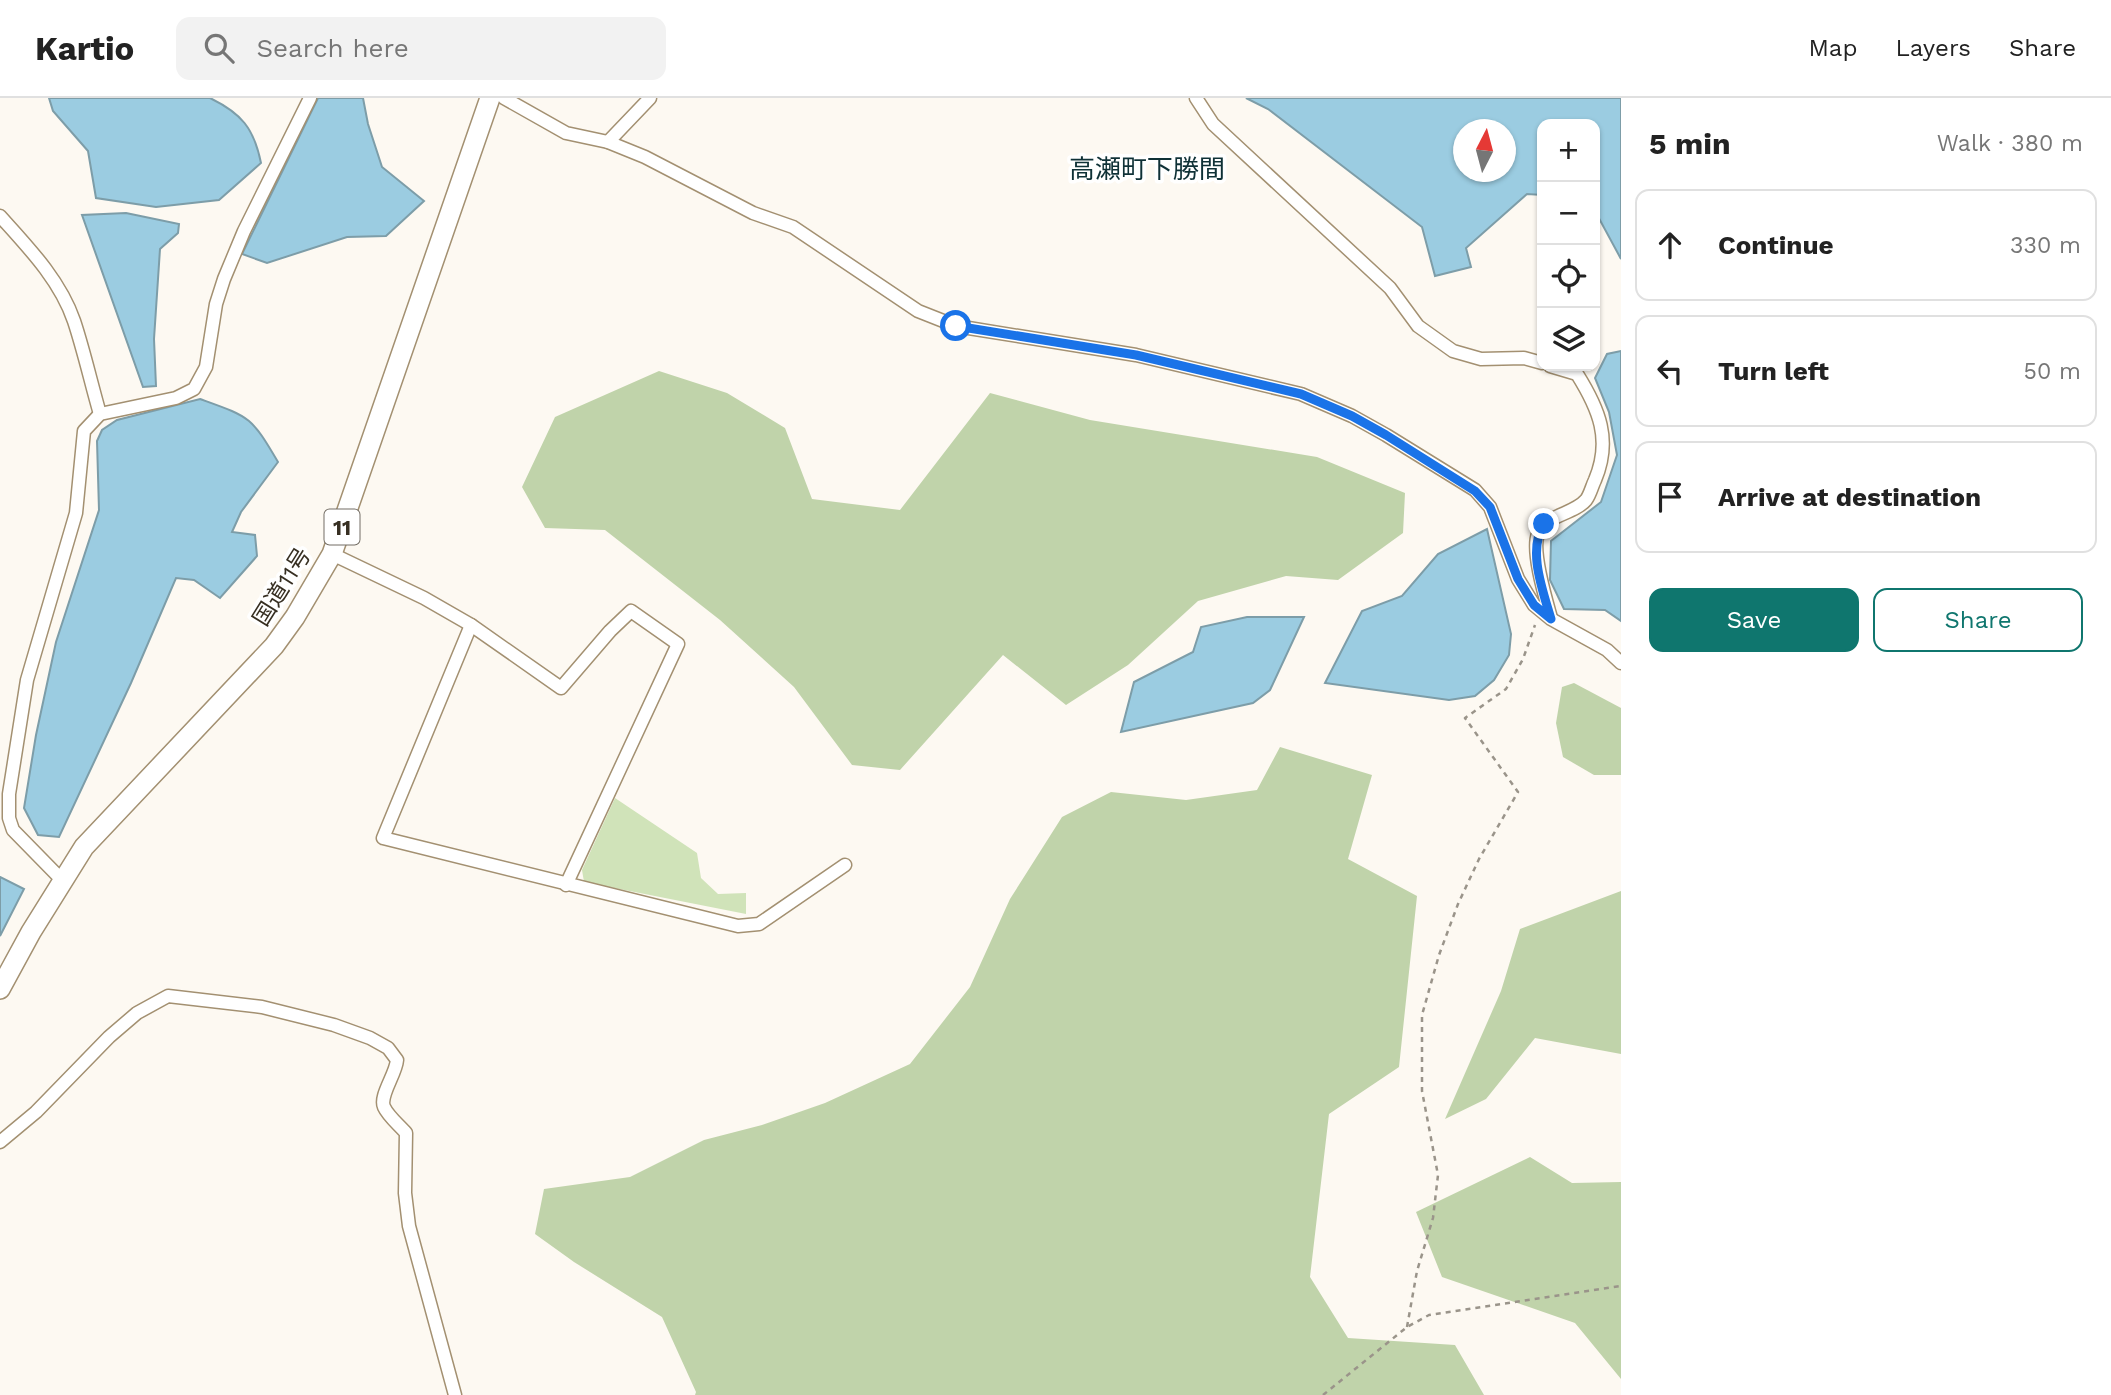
<!DOCTYPE html>
<html lang="en">
<head>
<meta charset="utf-8">
<style>
  :root { --surface:#fff; --page:#f2f2f2; --text:#222; --muted:#767676; --line:#e0e0e0; --accent:#0f766e }
  body { margin:0; font-family:"Work Sans","Noto Sans JP",sans-serif; background:var(--page); color:var(--text) }
  .controls { position:absolute; right:21px; top:21px; display:grid; overflow:hidden; border-radius:14px; box-shadow:0 2px 5px #0004 }
  .controls button { width:63px; height:63px; display:grid; place-items:center; padding:0; border:0; border-bottom:2px solid var(--line); background:var(--surface); color:var(--text); font:35px sans-serif }
  .compass { position:absolute; left:1453px; top:21px; width:63px; height:63px; border-radius:50%; background:var(--surface); box-shadow:0 2px 5px #0004; rotate:6deg }
  .stop { position:absolute; width:21px; height:21px; margin:-16px; border:5px solid #1a73e8; border-radius:50%; background:#fff }
  .stop.end { background:#1a73e8; border-color:#fff; box-shadow:0 2px 7px #0008 }
  .list { margin:0; padding:0; list-style:none }
  h2 { display:flex; justify-content:space-between; align-items:center; height:91px; margin:0; padding:0 28px; font-size:30px }
  h2 small { font-size:23px; font-weight:400; color:var(--muted) }
  .list li { display:grid; grid-template-columns:46px 1fr auto; gap:21px; align-items:center; box-sizing:border-box; height:112px; margin:0 14px 14px; padding:0 14px; border:2px solid var(--line); border-radius:14px }
  .list b { display:block; font-size:26px; white-space:nowrap }
  .list em { font-size:23px; font-style:normal; color:var(--muted) }
  .actions { display:flex; gap:14px; padding:21px 28px }
  .actions a { flex:1; padding:16px 0; border:2px solid var(--accent); border-radius:14px; text-align:center; font-size:24px; color:var(--accent) }
  .actions .main { background:var(--accent); color:#fff }
  .icon { flex:none; width:38px; height:38px; fill:none; stroke:currentColor; stroke-width:2; stroke-linecap:round; stroke-linejoin:round }
  .map { position:relative; flex:none; width:1621px; height:1297px; overflow:hidden }
  header { display:flex; align-items:center; gap:42px; box-sizing:border-box; height:98px; padding:0 35px; background:var(--surface); border-bottom:2px solid var(--line) }
  header strong { font-size:33px }
  nav { display:flex; gap:38px; margin-inline-start:auto; font-size:24px }
  .search { width:490px; height:63px; background:var(--page); display:flex; align-items:center; gap:18px; box-sizing:border-box; padding:0 24px; border-radius:14px; color:var(--muted); font-size:26px }
  main { display:flex }
  aside { flex:1; background:var(--surface) }
  .map>svg:first-child { display:block }
</style>
</head>
<body>
<header>
<strong>Kartio</strong>
<div class="search"><svg class="icon" aria-label="search" viewBox="0 0 24 24"><circle cx="10" cy="10" r="6"/><path d="M15 15l6 6"/></svg>Search here</div>
<nav><a>Map</a><a>Layers</a><a>Share</a></nav>
</header>
<main>
<div class="map">
<svg width="1621" height="1297" viewBox="0 0 1621 1297">
  <rect width="100%" height="100%" fill="#fdf9f2"/>
  <path fill="#d0e3b9" d="M 615,700 L 697,755 L 701,780 L 718,796 L 746,795 L 746,816 L 584,784 L 582,772 Z"/>
  <g fill="#c0d3aa">
    <path d="M 659,273 L 727,295 L 785,330 L 812,401 L 900,412 L 990,295 L 1090,322 L 1317,359 L 1405,395 L 1403,435 L 1338,482 L 1286,478 L 1198,503 L 1128,567 L 1066,607 L 1003,557 L 900,672 L 852,667 L 794,589 L 720,522 L 605,432 L 545,430 L 522,389 L 555,319 Z"/>
    <path d="M 1574,585 L 1621,610 L 1621,677 L 1594,677 L 1563,659 L 1556,625 L 1562,589 Z"/>
    <path d="M 1280,649 L 1372,677 L 1348,761 L 1417,798 L 1399,969 L 1329,1016 L 1310,1179 L 1348,1240 L 1455,1247 L 1484,1297 L 695,1297 L 696,1294 L 662,1219 L 574,1164 L 535,1136 L 544,1091 L 630,1079 L 704,1042 L 762,1027 L 825,1005 L 910,966 L 970,889 L 1010,801 L 1062,719 L 1111,694 L 1186,702 L 1257,692 Z"/>
    <path d="M 1621,793 L 1621,956 L 1535,940 L 1486,1001 L 1445,1021 L 1501,893 L 1520,831 Z"/>
    <path d="M 1530,1059 L 1572,1085 L 1621,1084 L 1621,1281 L 1575,1225 L 1442,1179 L 1416,1114 Z"/>
  </g>
  <g fill="#9bcce1" stroke="#7d9da8" stroke-width="2" fill-rule="evenodd">
    <path d="M 49,0 L 210,0 C 241,15 254,30 261,65 L 219,102 L 156,109 L 96,100 L 88,53 L 53,13 Z"/>
    <path d="M 318,0 L 363,0 L 368,26 L 382,69 L 424,103 L 386,138 L 347,139 L 267,165 L 242,156 Z"/>
    <path d="M 1246,0 L 1621,0 L 1621,161 L 1595,113 L 1595,26 L 1542,26 L 1542,97 L 1527,96 L 1466,150 L 1471,169 L 1435,178 L 1422,129 L 1268,11 ZM 1464,32 L 1506,32 L 1506,74 L 1464,74 Z"/>
    <path d="M 126,115 L 179,126 L 178,135 L 160,151 L 154,241 L 156,288 L 143,289 L 82,117 Z"/>
    <path d="M 1621,253 L 1621,523 L 1605,512 L 1564,511 L 1550,482 L 1551,443 L 1601,404 L 1617,357 L 1609,314 L 1595,280 L 1607,256 Z"/>
    <path d="M 200,301 C 250,319 251,318 278,364 L 241,414 L 232,434 L 255,437 L 257,458 L 220,500 L 194,482 L 176,480 L 131,585 L 59,739 L 38,737 L 24,710 L 36,637 L 56,544 L 99,412 L 97,343 L 102,332 L 117,322 Z"/>
    <path d="M 1487,431 L 1511,536 L 1509,557 L 1494,582 L 1475,598 L 1449,602 L 1325,585 L 1362,513 L 1402,498 L 1438,456 Z"/>
    <path d="M 1247,519 L 1304,519 L 1270,592 L 1253,605 L 1121,634 L 1134,584 L 1193,554 L 1201,529 Z"/>
    <path d="M 0,779 L 24,791 L 0,838 Z"/>
  </g>
  <g fill="none" stroke-linecap="round" stroke-linejoin="round">
    <defs>
      <g id="minor">
        <path d="M 504,0 L 566,35 L 608,44 L 645,59 L 753,115 L 793,129 L 918,213 L 956,228 L 1136,257 L 1301,296 L 1352,318 L 1386,337 L 1475,392 L 1490,409 L 1518,481 L 1534,507 L 1551,521 L 1607,552 L 1621,565"/>
        <path d="M 1196,0 L 1213,26 L 1390,190 L 1418,228 L 1453,253 L 1481,261 L 1524,260 L 1542,265"/>
        <path d="M 608,44 L 650,0"/>
        <path d="M 0,118 C 28,149 60,182 74,223 C 84,253 91,285 100,316"/>
        <path d="M 1550,268 L 1577,276 C 1599,311 1612,342 1595,382 C 1592,388 1590,397 1586,402 C 1573,417 1546,416 1538,436 C 1531,453 1546,502 1551,520"/>
        <path d="M 332,456 L 424,500 L 471,527 L 561,590 L 610,533 L 631,513 L 678,546 L 566,787"/>
        <path d="M 471,527 L 383,740 L 738,828 L 759,826 L 845,767"/>
        <path d="M 62,782 L 13,732 L 9,720 L 9,696 L 27,582 L 76,415 L 84,333 L 100,316 L 176,300 L 194,291 L 206,269 L 216,206 L 224,181 L 244,133 L 310,0"/>
        <path d="M 0,1044 L 36,1014 L 109,939 L 137,915 L 168,898 L 262,909 L 334,927 L 370,940 L 388,950 L 397,962 C 396,976 379,998 384,1009 C 388,1018 399,1027 406,1035 L 405,1095 L 409,1128 L 455,1297"/>
      </g>
      <path id="trunk" d="M 0,891 L 31,834 L 84,749 L 274,548 L 295,519 L 332,456 L 490,0"/>
    </defs>
    <use href="#minor" stroke="#a39071" stroke-width="15"/>
    <use href="#trunk" stroke="#a39071" stroke-width="22"/>
    <g stroke="#9a948a" stroke-width="2.5" stroke-dasharray="5 5" stroke-linecap="butt">
      <path d="M 1407,1229 L 1417,1173 L 1433,1120 L 1438,1077 L 1422,993 L 1422,917 L 1439,857 L 1458,806 L 1479,761 L 1518,694 L 1465,620 L 1506,591 L 1523,561 L 1535,527"/>
      <path d="M 1323,1297 L 1407,1229 L 1429,1217 L 1621,1188"/>
    </g>
    <use href="#minor" stroke="#fff" stroke-width="12"/>
    <use href="#trunk" stroke="#fff" stroke-width="19"/>
  </g>
  <g fill="none" stroke-linecap="round" stroke-linejoin="round">
    <path stroke="#1a73e8" stroke-width="9" d="M 956,228 L 1136,257 L 1301,296 L 1352,318 L 1386,337 L 1475,393 L 1490,409 L 1518,481 L 1534,507 L 1551,521 C 1543,493 1527,452 1544,426"/>
  </g>
  <g text-anchor="middle" dominant-baseline="central" stroke-width="7" stroke-linejoin="round" paint-order="stroke">
    <rect fill="#fff" stroke="#736d64" stroke-width="2" x="324.5" y="411.5" width="35" height="35" rx="5"/>
    <g font-size="21" font-weight="bold" fill="#372f22">
      <text x="342" y="429">11</text>
    </g>
    <g font-size="23" fill="#372f22" stroke="#fff">
      <text transform="translate(282 489) rotate(-58)">国道11号</text>
    </g>
    <g font-size="26" fill="#0f3136" stroke="#fff">
      <text x="1147" y="71">高瀬町下勝間</text>
    </g>
  </g>
</svg>
<div class="controls">
<button>+</button>
<button>−</button>
<button><svg class="icon" aria-label="locate" viewBox="0 0 24 24"><circle cx="12" cy="12" r="6"/><path d="M12 2v4M12 18v4M2 12h4M18 12h4"/></svg></button>
<button><svg class="icon" aria-label="layers" viewBox="0 0 24 24"><path d="M12 4l9 5-9 5-9-5zM3 14l9 5 9-5"/></svg></button>
</div>
<svg class="compass" viewBox="-18 -18 36 36"><path d="M0-13l5 13h-10z" fill="#e53935"/><path d="M0 13l5-13h-10z" fill="#767676"/></svg>
<div class="stop" style="left:956px;top:228px"></div>
<div class="stop end" style="left:1544px;top:426px"></div>
</div>
<aside>
<h2>5 min<small>Walk · 380 m</small></h2>
<ul class="list">
<li><svg class="icon" aria-label="ahead" viewBox="0 0 24 24"><path d="M12 20V5M6 11l6-6 6 6"/></svg><div><b>Continue</b></div><em>330 m</em></li>
<li><svg class="icon" aria-label="left" viewBox="0 0 24 24"><path d="M17 20v-9H6M10 6l-5 5 5 5"/></svg><div><b>Turn left</b></div><em>50 m</em></li>
<li><svg class="icon" aria-label="arrive" viewBox="0 0 24 24"><path d="M6 21V4h12l-3 4 3 4H6"/></svg><div><b>Arrive at destination</b></div></li>
</ul>
<div class="actions"><a class="main">Save</a><a>Share</a></div>
</aside>
</main>
</body>
</html>
